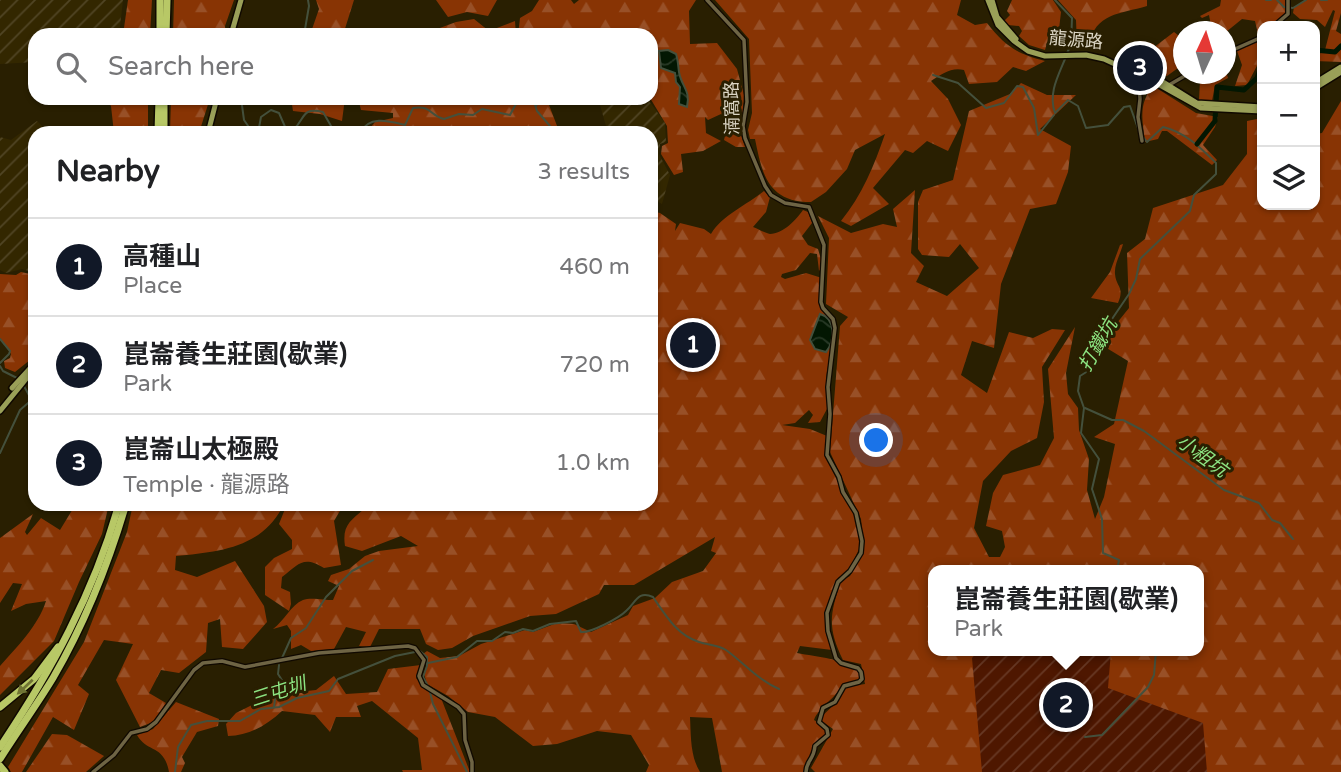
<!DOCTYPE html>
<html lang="en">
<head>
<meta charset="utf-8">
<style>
  :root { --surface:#fff; --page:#f6f6f6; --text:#202124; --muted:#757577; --line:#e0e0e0; --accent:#111827 }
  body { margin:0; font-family:"Varela Round","Noto Sans TC",sans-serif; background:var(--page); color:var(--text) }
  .controls { position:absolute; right:21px; top:21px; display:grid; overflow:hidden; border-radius:14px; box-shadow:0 2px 5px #0004 }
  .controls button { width:63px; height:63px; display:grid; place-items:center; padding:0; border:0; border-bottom:2px solid var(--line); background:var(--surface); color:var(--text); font:35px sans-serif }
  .compass { position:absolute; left:1173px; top:21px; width:63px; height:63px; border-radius:50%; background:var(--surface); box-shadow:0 2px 5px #0004; rotate:4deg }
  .you { position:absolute; left:877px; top:441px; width:24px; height:24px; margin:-18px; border:5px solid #fff; border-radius:50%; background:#1a73e8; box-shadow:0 0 0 10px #1a73e833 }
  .badge { display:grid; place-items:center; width:46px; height:46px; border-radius:50%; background:var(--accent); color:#fff; font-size:23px; font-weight:700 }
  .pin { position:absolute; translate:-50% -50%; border:4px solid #fff; box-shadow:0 2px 7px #0006 }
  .popup { position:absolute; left:928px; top:565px; width:276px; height:91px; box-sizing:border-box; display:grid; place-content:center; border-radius:14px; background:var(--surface); filter:drop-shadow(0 2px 5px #0005); font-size:23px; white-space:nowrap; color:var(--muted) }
  .popup b { font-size:26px; color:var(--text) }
  .popup::after { content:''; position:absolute; left:50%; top:100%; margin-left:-14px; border:14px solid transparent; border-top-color:var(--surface) }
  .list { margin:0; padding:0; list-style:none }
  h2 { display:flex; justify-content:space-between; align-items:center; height:91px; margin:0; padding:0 28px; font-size:30px }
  h2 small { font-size:23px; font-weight:400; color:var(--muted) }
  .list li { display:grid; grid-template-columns:46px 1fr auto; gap:21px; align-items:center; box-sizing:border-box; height:98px; padding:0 28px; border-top:2px solid var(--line) }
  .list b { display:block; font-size:26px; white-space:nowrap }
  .list p { margin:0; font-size:23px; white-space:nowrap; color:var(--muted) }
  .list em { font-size:23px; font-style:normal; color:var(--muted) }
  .icon { flex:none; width:38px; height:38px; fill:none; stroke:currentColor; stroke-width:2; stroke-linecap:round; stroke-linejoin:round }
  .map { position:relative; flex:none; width:1341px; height:772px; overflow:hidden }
  .search { position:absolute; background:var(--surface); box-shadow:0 2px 5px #0004; left:28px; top:28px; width:630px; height:77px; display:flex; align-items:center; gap:18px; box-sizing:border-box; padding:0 24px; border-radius:21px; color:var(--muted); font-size:26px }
  .panel { position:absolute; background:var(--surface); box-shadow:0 2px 5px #0004; left:28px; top:126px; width:630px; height:385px; border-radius:21px }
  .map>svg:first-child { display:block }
</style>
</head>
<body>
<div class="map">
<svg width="1341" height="772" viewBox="0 0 1341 772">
  <defs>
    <pattern id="industrial-furrows" width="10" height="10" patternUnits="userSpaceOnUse" patternTransform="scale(1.75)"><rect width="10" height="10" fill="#332700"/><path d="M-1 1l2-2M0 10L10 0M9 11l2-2" fill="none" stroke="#504524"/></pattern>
    <pattern id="forest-firs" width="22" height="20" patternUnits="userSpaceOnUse" patternTransform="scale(1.75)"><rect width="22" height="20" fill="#883404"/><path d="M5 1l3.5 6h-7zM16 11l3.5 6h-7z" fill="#985027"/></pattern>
    <pattern id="garden-furrows" width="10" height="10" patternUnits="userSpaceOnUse" patternTransform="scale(1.75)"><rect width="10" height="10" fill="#4e1700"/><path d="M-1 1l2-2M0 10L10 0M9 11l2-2" fill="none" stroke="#673824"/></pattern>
    <pattern id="water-waves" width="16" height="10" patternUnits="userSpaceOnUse" patternTransform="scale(1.75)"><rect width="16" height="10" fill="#031702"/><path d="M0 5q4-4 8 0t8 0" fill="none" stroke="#273825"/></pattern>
  </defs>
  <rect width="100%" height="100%" fill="#291f01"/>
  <g fill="url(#industrial-furrows)">
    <path d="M 0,0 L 123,0 L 119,35 L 35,35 L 35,62 L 0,64 Z"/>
    <path d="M 598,98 L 647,98 L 665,123 L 666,142 L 660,144 L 659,154 L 670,175 L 662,204 L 651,198 L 651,133 L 608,133 Z"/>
    <path d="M 37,121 L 49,133 L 35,133 L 35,273 L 22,269 L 6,273 L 0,270 L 0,137 L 11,140 Z"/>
  </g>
  <g fill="url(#forest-firs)" fill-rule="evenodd">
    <path d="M 128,0 L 152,0 L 150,35 L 123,35 Z"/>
    <path d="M 174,0 L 234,0 L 225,26 L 226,35 L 173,35 Z"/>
    <path d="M 316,0 L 354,0 L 343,35 L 310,35 L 319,9 Z"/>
    <path d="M 436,0 L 497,0 L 488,16 L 467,12 L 448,17 Z"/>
    <path d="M 539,0 L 571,0 L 574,4 L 579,0 L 696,0 L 689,11 L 690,44 L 717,43 L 737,69 L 744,95 L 741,135 L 745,147 L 736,147 L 724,140 L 729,120 L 721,114 L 708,120 L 705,117 L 706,133 L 721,141 L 703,151 L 681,154 L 683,172 L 674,175 L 661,154 L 662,146 L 668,143 L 667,126 L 650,98 L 651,35 L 518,35 L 520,18 L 532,11 Z"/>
    <path d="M 715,0 L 961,0 L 957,15 L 975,25 L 987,23 C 1005,46 1017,54 1045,61 L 1026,71 L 1013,67 L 997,82 L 969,84 L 964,70 C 951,67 942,74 931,81 L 948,99 L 961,125 L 948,151 L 927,141 L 913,153 L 905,150 L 873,188 L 889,204 L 851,226 L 841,221 C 862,195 874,166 885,134 L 855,150 L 847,169 L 826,192 L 811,202 C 768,202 762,174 755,139 L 750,139 L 748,130 L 752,113 L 749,39 Z"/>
    <path d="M 1012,0 L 1053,0 L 1061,12 L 1059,29 L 1047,43 L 1045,50 L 1029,45 L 1019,36 L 1022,31 L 1019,26 L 1008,25 L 1003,22 L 1010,15 L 1007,11 Z"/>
    <path d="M 1058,0 L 1147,0 L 1147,6 C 1120,14 1095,13 1089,45 L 1077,45 L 1076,20 Z"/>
    <path d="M 1221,0 L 1289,0 L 1285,16 L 1271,26 L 1262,26 L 1262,31 L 1258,34 L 1255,21 L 1242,19 L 1226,32 L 1212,31 L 1209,15 L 1202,18 L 1200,16 L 1220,6 Z"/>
    <path d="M 1307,0 L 1341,0 L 1341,13 L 1336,31 L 1341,34 L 1341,62 L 1315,61 L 1315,57 L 1325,50 L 1335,11 L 1333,10 L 1325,27 L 1317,20 L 1300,19 L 1293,13 L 1294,7 Z"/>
    <path d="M 474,19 L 489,31 L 515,21 L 516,35 L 421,35 L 456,22 Z"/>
    <path d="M 1174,32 L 1183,39 L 1182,73 L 1178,68 L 1167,76 L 1161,75 L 1158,69 L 1140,66 L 1131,59 L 1117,57 L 1122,49 L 1136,55 L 1141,41 L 1154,44 L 1153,48 Z"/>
    <path d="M 1262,36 L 1262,56 L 1247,85 L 1235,86 L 1242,65 L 1237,51 Z"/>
    <path d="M 1226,71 L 1228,78 L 1215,85 L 1212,101 L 1210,103 L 1199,100 L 1200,81 L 1197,74 L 1226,74 Z"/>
    <path d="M 1021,83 L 1047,95 L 1076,95 L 1040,129 L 1071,146 L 1068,172 L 1056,204 L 1030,209 L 1001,284 L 994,348 L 972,341 L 961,375 L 987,393 L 1009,332 L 1033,338 L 1052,329 L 1065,330 L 1042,367 L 1044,402 L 1037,438 L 1011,451 L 983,481 L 974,528 L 989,557 L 1000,557 L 1005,547 L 1002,531 L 986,526 L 993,493 L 1003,475 L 1040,465 L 1054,438 L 1048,369 L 1075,327 L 1066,373 L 1068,394 L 1078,408 L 1079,430 L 1089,459 L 1087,490 L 1095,519 L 1104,497 L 1115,444 L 1094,437 L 1114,424 L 1128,361 L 1100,344 L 1129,308 L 1127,253 L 1145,239 L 1153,208 L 1223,185 L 1247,154 L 1247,121 L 1262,118 L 1262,205 L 1315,205 L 1315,134 L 1322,133 L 1341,101 L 1341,772 L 815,772 L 811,768 L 833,729 L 819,719 L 839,700 L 846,687 L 865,684 L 861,664 L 843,660 C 827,627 830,614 841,581 L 850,576 L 864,550 L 861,519 L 830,452 L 840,326 L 848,317 L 826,304 L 829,238 L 818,216 L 851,233 L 883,224 L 897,227 L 893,209 L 915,190 L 911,253 L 924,266 L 916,282 L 947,296 L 979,268 L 960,244 L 949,257 L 922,255 L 918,249 L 918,202 L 923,190 L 953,180 L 969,111 L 1010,94 ZM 933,570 L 1199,570 L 1199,651 L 933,651 Z"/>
    <path d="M 1150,84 L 1196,113 L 1218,117 L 1215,127 L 1203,145 L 1217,160 L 1212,165 L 1167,131 L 1162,131 L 1158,139 L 1145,142 C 1144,131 1141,118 1143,107 C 1144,99 1149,93 1150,84 Z"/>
    <path d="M 105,98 L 148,98 L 148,133 L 114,133 L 111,106 Z"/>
    <path d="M 171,98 L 210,98 L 199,133 L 170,133 Z"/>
    <path d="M 291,98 L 345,98 L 342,121 L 320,114 L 293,111 Z"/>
    <path d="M 358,98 L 557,98 L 549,105 L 559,131 L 544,126 L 527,133 L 366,133 L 375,122 L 393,118 L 393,113 L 361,110 Z"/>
    <path d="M 764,191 L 770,197 L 766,212 L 753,227 C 758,229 765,233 770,234 C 783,234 797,219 803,210 L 808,212 L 812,223 L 802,236 L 808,245 L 818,249 L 823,266 L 819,271 L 817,254 L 810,253 L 796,270 L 782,274 L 781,277 L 785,279 L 806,273 L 822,278 C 821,287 817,299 821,308 C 825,316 832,318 834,328 L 826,378 L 828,407 L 820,422 L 808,423 L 813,415 L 809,410 L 795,423 L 782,425 L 810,429 L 827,436 L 825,455 L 857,522 L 860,547 L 849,570 L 838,578 L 826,611 L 826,634 L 832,650 L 800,646 L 797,653 C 817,657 845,658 861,673 L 859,681 L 843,684 C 836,698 818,708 814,720 L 827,729 L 827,734 L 806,765 L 807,772 L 722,772 L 712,718 L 690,717 C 691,735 690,756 700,772 L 646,772 L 649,765 L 631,735 L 597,731 L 557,744 L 533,746 L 495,717 L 468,712 L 448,696 L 427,684 L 424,674 L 428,660 L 423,654 L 427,651 L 440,658 L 459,656 L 481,644 L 525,630 L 533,632 L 557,623 L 574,624 L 591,632 L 628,615 L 633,606 L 655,598 L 672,582 L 703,571 L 716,553 L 711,551 L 715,537 L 634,585 L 604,585 L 599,594 L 556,614 L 530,616 L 473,636 L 452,648 L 438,650 L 426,644 L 420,629 L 379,629 L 370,647 L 359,646 L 366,632 L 346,627 L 334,649 L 311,651 L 301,645 L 291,649 L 291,631 L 287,625 L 273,629 C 284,621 291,605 303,600 C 310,597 325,600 333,600 L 339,586 L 328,581 L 331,575 L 349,569 L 365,556 L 379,551 L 418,546 L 401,536 L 362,551 L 345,546 C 342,526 350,521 364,509 L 365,504 L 651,504 L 651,211 L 660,213 L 676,224 L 675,231 L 680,223 L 704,229 L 711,234 C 722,215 747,205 764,191 Z"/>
    <path d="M 1123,244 C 1121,253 1114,264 1115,274 C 1116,287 1125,287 1118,303 L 1091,298 L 1110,272 L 1120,245 Z"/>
    <path d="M 21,272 L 35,275 L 35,356 L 15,372 L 5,368 L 4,361 L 10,358 L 11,354 L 0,338 L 0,274 L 16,275 Z"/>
    <path d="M 73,504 L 109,504 L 102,534 L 79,582 L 54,641 L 0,695 L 0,666 C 17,647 38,626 46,601 L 26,604 L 11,611 L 22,584 L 13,583 L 0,603 L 0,538 L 33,514 L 25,532 L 27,535 L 41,518 L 60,530 L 74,507 Z"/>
    <path d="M 133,504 L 284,504 C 263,548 219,552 176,556 L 175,570 L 197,577 L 235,561 L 264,606 L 267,622 L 243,649 L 222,647 L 220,619 L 208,623 L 206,652 L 179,673 L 161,670 L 149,693 L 166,703 L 153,722 L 140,727 L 116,680 L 133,644 L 104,640 L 78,685 L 89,694 L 74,730 L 53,717 L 22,772 L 11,772 L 8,767 L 84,642 L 127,532 Z"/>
    <path d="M 287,504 L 344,504 L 334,521 L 341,565 L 324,568 C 303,555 299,564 282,577 L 281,588 L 290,592 L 291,604 L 289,611 L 265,595 L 265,567 L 274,558 L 292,549 L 292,540 L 279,524 Z"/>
    <path d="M 421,665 L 416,678 L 426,690 L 441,698 L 470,772 L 403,772 L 402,770 L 422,770 L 418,738 L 372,701 L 357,706 L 361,717 L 336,717 L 330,732 L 315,715 L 282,711 C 267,725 249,736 228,736 L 226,724 L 236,713 L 256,703 L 289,693 L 316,690 L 334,676 L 346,694 L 377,692 L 388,669 Z"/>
    <path d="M 176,702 L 219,719 L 218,726 L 197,732 L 182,757 L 185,763 L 181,772 L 169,772 C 164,744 147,753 137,735 L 153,729 Z"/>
    <path d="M 52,734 L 67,735 L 104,756 L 86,772 L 26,772 Z"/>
  </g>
  <path fill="url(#garden-furrows)" d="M 978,651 L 1111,651 L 1108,688 L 1203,723 L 1207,772 L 982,772 L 972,658 Z"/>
  <g fill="url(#water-waves)" stroke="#44503c" stroke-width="2">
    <path d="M 668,50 L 676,54 C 678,60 678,65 679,72 C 681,86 691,90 687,107 L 679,104 L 680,87 L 676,82 L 675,73 L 661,68 L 659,51 Z"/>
    <path d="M 820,314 C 836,318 835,341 826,352 L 815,349 L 810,340 Z"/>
  </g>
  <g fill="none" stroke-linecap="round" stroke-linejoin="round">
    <g stroke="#44503c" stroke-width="2">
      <path d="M 1055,0 L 1072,18 L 1071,45 L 1067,53"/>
      <path d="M 1266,0 L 1271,0"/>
      <path d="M 1277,0 L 1284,7 L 1293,8 L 1306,0"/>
      <path d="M 1321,0 L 1327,0"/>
      <path d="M 304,35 L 309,6 L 308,0"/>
      <path d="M 1065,59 C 1058,76 1048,94 1055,113 L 1068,100 L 1078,106 L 1086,128 L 1108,125 L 1124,107 L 1130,106 L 1140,134"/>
      <path d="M 933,75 L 958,83 L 986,108 L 1004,103 L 1017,86 L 1023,87 L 1034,108 L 1038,135 L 1054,115"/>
      <path d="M 241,98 L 244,120 L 253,133"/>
      <path d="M 536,106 L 540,98"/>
      <path d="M 258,133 L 261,117 L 271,110 L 279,113 L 286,129 L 293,130 C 306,119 300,107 323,112 L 335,133"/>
      <path d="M 360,133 C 369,115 389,121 405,125 L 413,108 C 432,105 430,116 444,119 L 459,114 L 473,115 L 482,109 L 510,115 L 517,102 L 526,99 L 534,102 L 537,111 L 556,133"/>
      <path d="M 0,339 L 10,351 L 9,354 L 0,363"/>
      <path d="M 0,366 L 3,371 L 19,379"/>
      <path d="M 24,386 L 31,399"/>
      <path d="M 1085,408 L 1112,420 L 1123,420 L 1144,431 L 1224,490 L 1259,503 L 1272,520 L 1280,523 L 1293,539"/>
      <path d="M 0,453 L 20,410 L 35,397"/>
      <path d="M 1117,570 L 1119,560 L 1103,553 L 1102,519 L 1092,489 L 1099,459 L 1081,433 L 1084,408 L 1078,391 L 1080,376 L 1088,371 L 1095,344 L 1129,294 L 1136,279 L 1140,259 L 1190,211 L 1194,195 L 1216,174 L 1216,163 C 1201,148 1185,132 1163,127 L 1147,142 L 1144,138"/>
      <path d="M 420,651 L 427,657 L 427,666 L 423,677 L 428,686"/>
      <path d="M 282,658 L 291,638 L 306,628 L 326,597 L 352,571 L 373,560"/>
      <path d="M 428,663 L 457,657 L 477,641 L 492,641 L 505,632 L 513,633 L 523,629 L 533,631 L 550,624 L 576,621 L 581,632 C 591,633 619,618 626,611 C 636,602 638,590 653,597 C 666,616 677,635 699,642 C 708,645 718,645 726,650 C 744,663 758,680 779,689"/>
      <path d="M 430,692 L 433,704 L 467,772"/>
      <path d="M 274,707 L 275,699 L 284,693 L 287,688 L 278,674 L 279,665"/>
      <path d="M 1085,737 L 1102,735 L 1148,687 L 1154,675 L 1156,651"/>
      <path d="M 175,772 L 178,747 L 191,725 L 207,721 L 240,721 L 261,709 L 279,707 L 297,698 L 329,691 L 338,679 L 395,656 L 415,652"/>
    </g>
    <g stroke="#031702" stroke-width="5">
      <path d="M 1315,50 L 1335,52 L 1341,46"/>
      <path d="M 1197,144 L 1215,121 L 1217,87 L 1244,90 L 1257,78 L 1262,64"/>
    </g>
    <defs>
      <g id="minor">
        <path d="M 707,0 L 744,40 L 747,102 L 743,126 L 745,138 L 765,186 L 771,195 L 785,203 L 809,207 L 824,245 L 821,302 L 823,308 L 833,319 L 835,328 L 828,387 L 830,414 L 827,455 L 839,477 L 843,492 L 856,513 L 862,541 L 861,553 L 850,571 L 838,582 L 827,613 L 828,631 L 836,658 L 841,663 L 858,668 L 861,672 L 862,679 L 859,682 L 844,686 L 835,702 L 823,708 L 819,722 L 827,729 L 828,735 L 815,746 C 814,760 806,761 806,772"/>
        <path d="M 1274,26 L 1288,14 L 1288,0"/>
        <path d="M 1226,53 L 1262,37"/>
        <path d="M 1138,75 L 1140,99 L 1138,117 L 1142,141"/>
        <path d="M 1169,85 L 1188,74"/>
        <path d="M 93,772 L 114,755 L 131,733 L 147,729 L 156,722 L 194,670 L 203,663 L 222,661 L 245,667 L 319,653 L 408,646 L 415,648 L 424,660 L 419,676 L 423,685 L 458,707 L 464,714 L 465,740 L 472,762 L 472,772"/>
      </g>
      <g id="major">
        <path d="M 988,0 L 998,25 L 1014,41 L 1028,51 L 1045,56 L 1086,55 L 1104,59 L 1158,84 L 1201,108 L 1262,111"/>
        <path d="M 992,0 L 997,17 L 1016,39"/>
        <path d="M 231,35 L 241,0"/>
        <path d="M 1125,64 L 1160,80 L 1197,103 L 1262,107"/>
        <path d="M 1315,83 L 1341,67"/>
        <path d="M 1315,88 L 1341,72"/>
        <path d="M 208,133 L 217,98"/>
        <path d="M 12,388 L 35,363"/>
        <path d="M 0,411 L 35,368"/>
      </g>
      <g id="highway">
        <path d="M 160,35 L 160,0"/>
        <path d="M 166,35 L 167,0"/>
        <path d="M 158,133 L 159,98"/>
        <path d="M 164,133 L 164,98"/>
        <path d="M 0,707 L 34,679 L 58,647"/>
        <path d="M 0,747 C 51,671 94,593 119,504"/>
        <path d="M 0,759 C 17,732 36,706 53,678 C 85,623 108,565 126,504"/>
        <path d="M 0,766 L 5,772"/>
      </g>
    </defs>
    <use href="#minor" stroke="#100900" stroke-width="6"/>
    <use href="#major" stroke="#100900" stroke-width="8"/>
    <use href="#highway" stroke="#100900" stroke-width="10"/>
    <use href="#minor" stroke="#6e6444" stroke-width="3.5"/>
    <use href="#major" stroke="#9aa058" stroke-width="5"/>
    <use href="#highway" stroke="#b8c866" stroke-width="7"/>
  </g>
  <defs><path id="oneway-solid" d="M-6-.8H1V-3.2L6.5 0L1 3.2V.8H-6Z" transform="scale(1.75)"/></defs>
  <use fill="#707434" href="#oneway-solid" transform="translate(25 687) rotate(137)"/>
  <g text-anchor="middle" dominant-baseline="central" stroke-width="6" stroke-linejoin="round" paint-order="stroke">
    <g font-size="18" fill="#dbd5c4" stroke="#291f01">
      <text transform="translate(1076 40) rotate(5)">龍源路</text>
      <text transform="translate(732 108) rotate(-91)">湳窩路</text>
    </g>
    <g font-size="19" font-style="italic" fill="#8ce381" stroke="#291f01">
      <text transform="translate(1098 345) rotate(-60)">打鐵坑</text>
      <text transform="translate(1202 456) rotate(36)">小粗坑</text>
      <text transform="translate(278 692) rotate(-18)">三屯圳</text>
    </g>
  </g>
</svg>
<div class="controls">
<button>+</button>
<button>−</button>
<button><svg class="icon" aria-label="layers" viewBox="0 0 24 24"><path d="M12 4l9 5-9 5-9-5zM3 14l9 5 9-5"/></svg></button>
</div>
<svg class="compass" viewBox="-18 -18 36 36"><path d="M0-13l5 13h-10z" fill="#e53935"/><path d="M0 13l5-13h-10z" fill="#757577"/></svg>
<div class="you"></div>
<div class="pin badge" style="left:693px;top:345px">1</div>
<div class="pin badge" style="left:1066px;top:705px">2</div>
<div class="popup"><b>崑崙養生莊園(歇業)</b>Park</div>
<div class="pin badge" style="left:1140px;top:68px">3</div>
<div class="search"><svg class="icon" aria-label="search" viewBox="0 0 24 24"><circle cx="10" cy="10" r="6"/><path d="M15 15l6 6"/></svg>Search here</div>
<section class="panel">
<h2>Nearby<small>3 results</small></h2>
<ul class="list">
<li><span class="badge">1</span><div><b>高種山</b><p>Place</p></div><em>460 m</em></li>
<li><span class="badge">2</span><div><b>崑崙養生莊園(歇業)</b><p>Park</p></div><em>720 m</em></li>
<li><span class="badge">3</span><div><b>崑崙山太極殿</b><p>Temple · 龍源路</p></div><em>1.0 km</em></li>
</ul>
</section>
</div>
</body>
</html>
